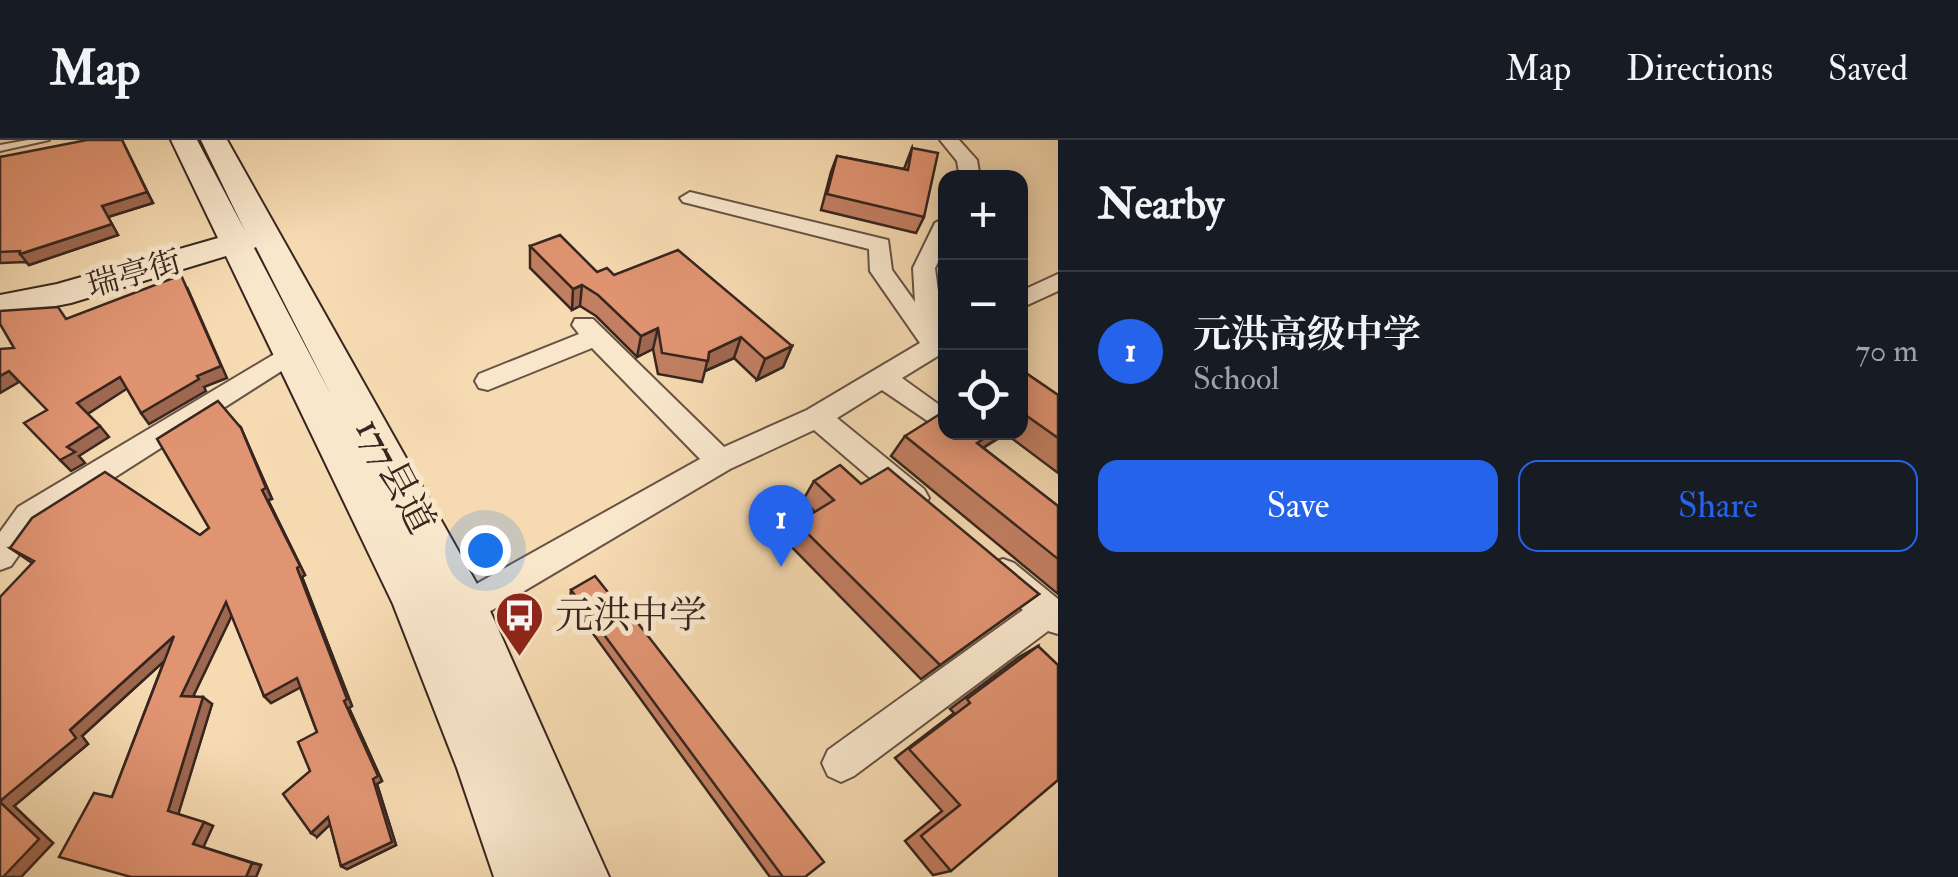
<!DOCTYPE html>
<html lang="en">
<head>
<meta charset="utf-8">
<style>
  :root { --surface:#171b24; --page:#242831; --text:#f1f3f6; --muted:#9ea1a6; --line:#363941; --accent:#2563eb }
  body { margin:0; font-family:"IM FELL Double Pica","Noto Serif SC",serif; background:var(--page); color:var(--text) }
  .controls { position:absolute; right:30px; top:30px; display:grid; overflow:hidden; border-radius:20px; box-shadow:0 5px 25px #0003 }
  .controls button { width:90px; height:90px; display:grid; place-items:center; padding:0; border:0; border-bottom:2px solid var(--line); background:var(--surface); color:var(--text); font:50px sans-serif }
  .you { position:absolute; left:485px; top:410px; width:35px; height:35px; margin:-25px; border:8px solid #fff; border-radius:50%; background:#1a73e8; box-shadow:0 0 0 15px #1a73e833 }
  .badge { display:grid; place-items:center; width:65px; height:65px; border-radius:50%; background:var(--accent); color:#fff; font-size:32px; font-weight:700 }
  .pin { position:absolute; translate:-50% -82px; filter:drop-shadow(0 2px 5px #0008) }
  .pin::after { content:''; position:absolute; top:52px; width:35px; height:30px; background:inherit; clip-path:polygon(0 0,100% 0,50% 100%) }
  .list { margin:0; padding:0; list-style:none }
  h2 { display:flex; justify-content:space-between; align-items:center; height:130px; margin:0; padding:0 40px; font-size:42px }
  h2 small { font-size:32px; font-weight:400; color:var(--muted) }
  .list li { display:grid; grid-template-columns:65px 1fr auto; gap:30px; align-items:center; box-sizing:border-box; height:160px; padding:0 40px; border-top:2px solid var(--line) }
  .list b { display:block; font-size:38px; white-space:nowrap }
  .list p { margin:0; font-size:32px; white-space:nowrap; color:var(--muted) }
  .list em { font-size:32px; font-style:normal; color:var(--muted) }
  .actions { display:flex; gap:20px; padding:30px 40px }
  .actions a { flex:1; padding:22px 0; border:2px solid var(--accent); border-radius:20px; text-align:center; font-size:35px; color:var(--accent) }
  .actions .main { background:var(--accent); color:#fff }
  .icon { flex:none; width:55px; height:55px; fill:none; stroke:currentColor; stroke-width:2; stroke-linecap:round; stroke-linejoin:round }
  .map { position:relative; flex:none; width:1058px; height:737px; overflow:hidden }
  header { display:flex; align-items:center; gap:60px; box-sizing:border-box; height:140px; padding:0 50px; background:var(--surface); border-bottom:2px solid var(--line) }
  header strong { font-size:48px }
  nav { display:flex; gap:55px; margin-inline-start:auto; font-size:35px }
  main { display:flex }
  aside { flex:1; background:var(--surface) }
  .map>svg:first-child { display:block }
</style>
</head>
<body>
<header>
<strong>Map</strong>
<nav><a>Map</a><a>Directions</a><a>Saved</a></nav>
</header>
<main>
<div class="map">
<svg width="1058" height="737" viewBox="0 0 1058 737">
  <rect width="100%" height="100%" fill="#f6dab1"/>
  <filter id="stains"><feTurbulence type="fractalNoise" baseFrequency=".002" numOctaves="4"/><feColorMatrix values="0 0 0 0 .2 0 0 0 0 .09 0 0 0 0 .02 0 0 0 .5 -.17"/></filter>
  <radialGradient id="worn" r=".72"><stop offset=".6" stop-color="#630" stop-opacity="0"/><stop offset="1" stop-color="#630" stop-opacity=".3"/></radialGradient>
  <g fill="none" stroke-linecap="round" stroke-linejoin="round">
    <defs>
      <path id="service" d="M 28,0 L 49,0 L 0,11 L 0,5 Z"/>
      <g id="minor">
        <path d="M 940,0 L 959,0 L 977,20 L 980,38 L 960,38 L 957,21 Z"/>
        <path d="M 690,52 L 888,100 L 892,130 L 915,162 L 913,128 L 935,83 L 946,77 L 946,107 L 935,128 L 940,166 L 946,172 L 946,211 L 902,238 L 945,269 L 946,282 L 935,286 L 882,250 L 837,278 L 924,349 L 929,358 L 924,367 L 914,370 L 904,367 L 814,290 L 730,329 L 477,479 L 465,483 L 453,479 L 449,468 L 453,457 L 700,319 L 592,208 L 488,250 L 479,248 L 475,241 L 479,234 L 579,194 L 572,185 L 575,179 L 593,179 L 724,307 L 807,270 L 920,203 L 870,131 L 869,109 L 683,62 L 680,58 Z"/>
        <path d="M 1058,134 L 1058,151 L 1021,168 L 1021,151 Z"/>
        <path d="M 293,203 L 302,206 L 306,212 L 302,218 L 40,385 L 11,426 L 0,430 L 0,392 L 18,367 Z"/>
        <path d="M 1003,419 L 1014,423 L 1058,459 L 1058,494 L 1048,491 L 854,636 L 841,642 L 828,636 L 822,623 L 828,610 L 1023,470 L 992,443 L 987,433 L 992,423 Z"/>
      </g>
      <path id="secondary" d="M 171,0 L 197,0 L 245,91 L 201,0 L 227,0 L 482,453 L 609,737 L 494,737 L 457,628 L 393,464 L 226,116 L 71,163 L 0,177 L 0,155 L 57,144 L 218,98 ZM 256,107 L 331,255 L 254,108 Z"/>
    </defs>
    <use href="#service" stroke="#675244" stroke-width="4"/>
    <use href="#minor" stroke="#675244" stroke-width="4"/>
    <use href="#secondary" stroke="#37251f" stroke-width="4"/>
    <use href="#service" fill="#f9e7cc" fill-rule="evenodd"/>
    <use href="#minor" fill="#f9e7cc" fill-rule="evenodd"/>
    <use href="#secondary" fill="#f9e7cc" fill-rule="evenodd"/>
  </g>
  <g fill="#c27f62" stroke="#37251f" stroke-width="2.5">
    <path d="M 122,0 L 153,63 L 108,77 L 118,95 L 29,125 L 26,122 L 0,123 L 0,17 Z"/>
    <path d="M 912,8 L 924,77 L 916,93 L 821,70 L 831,32 L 837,16 L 904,29 Z"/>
    <path d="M 530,106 L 597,132 L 614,135 L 792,206 L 783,227 L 757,240 L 734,218 L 705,231 L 702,242 L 658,234 L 653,209 L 637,217 L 596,176 L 580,166 L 572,170 L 530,128 Z"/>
    <path d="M 1020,229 L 1058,255 L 1058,333 L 1006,294 L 983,308 L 1058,366 L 1058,454 L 891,316 L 905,296 L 946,292 L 1020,292 Z"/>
    <path d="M 241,288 L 272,359 L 268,360 L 305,435 L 302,437 L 352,566 L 349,568 L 382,641 L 377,644 L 396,705 L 347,729 L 341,726 L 330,684 L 317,697 L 310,631 L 317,592 L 300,547 L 271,563 L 264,556 L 232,475 L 193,556 L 212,564 L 178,674 L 213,686 L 203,707 L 261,725 L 256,737 L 112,657 L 164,521 L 82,596 L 88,604 L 14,666 L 53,703 L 21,737 L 0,737 L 32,423 L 10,408 L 200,395 L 209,388 Z"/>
    <path d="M 814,341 L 861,344 L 1039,454 L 921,539 L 786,401 L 797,383 L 815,372 L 803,360 Z"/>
    <path d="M 571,450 L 623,471 L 805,737 L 770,737 L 570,462 Z"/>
    <path d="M 1038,506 L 951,731 L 933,735 L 905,701 L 942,671 L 895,618 L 954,573 L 950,569 L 1019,517 Z"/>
  </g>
  <g fill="#9e6850" stroke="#37251f" stroke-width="2.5">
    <path d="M 147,52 L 153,63 L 108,77 L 102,66 Z"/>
    <path d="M 112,84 L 118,95 L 29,125 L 20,114 Z"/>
    <path d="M 582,145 L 580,166 L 572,170 L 573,149 Z"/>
    <path d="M 187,147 L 227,238 L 204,247 L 206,251 L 149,284 L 141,273 L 197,236 Z"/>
    <path d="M 658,188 L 653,209 L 637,217 L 641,196 Z"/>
    <path d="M 741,197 L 734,218 L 705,231 L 709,212 Z"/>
    <path d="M 792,206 L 783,227 L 757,240 L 765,219 Z"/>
    <path d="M 9,231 L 19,242 L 0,253 L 0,236 Z"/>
    <path d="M 120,237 L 128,248 L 86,275 L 77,263 Z"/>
    <path d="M 100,286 L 109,297 L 79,316 L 85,323 L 71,331 L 60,320 L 67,307 Z"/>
    <path d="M 241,288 L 272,359 L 268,360 L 305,435 L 302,437 L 352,566 L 349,568 L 382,641 L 377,644 L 396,705 L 347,729 L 341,726 L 344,561 L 262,350 Z"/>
    <path d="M 994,292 L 1007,292 L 960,323 L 977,303 Z"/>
    <path d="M 226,462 L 234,471 L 190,563 L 181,556 Z"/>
    <path d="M 174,496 L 183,504 L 82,596 L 88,604 L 14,666 L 53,703 L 21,737 L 3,737 L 0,662 L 70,590 Z"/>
    <path d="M 297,538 L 303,546 L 271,563 L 264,556 Z"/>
    <path d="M 203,557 L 212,564 L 178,675 L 168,671 Z"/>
    <path d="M 328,677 L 334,681 L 317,697 L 311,693 Z"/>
    <path d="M 204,682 L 213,686 L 203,708 L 193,704 Z"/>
    <path d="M 252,723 L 261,725 L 256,737 L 246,737 Z"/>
  </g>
  <g fill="#e19472" stroke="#37251f" stroke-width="2.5">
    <path d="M 87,0 L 122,0 L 147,52 L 102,66 L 112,84 L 20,114 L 20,111 L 0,112 L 0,17 Z"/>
    <path d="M 912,8 L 938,13 L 924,77 L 827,54 L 837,16 L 908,30 Z"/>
    <path d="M 560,95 L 597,132 L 607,128 L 614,135 L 678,110 L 792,206 L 765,219 L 741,197 L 709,212 L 708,221 L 662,213 L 658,188 L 641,196 L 598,155 L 582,145 L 573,149 L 530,106 Z"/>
    <path d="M 181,135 L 221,226 L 197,236 L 199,239 L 141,273 L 120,237 L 77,263 L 100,286 L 67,307 L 75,312 L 60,320 L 24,283 L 47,270 L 9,231 L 0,236 L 0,209 L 14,208 L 0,184 L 0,171 L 58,167 L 66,179 Z"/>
    <path d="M 1020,229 L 1058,255 L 1058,298 L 1024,274 L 1020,276 Z"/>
    <path d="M 218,261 L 241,288 L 266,348 L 262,350 L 300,426 L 297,428 L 347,559 L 344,561 L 378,636 L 373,639 L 392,702 L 341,726 L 328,677 L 311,693 L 283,654 L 310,631 L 298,602 L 317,592 L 297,538 L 264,556 L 226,462 L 181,556 L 203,557 L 168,671 L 204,682 L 193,704 L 252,723 L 246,737 L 131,737 L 59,717 L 94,653 L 112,657 L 174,496 L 70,590 L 76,598 L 0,661 L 0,457 L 34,421 L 10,408 L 32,378 L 105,332 L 200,395 L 209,388 L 157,299 Z"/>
    <path d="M 940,274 L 946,279 L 946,292 L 994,292 L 977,303 L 1058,366 L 1058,419 L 905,296 Z"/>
    <path d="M 840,325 L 861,344 L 888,328 L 1039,454 L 940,525 L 797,383 L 834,360 L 814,341 Z"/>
    <path d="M 595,436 L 623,471 L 627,469 L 824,722 L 805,737 L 783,737 L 571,450 Z"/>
    <path d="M 1038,506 L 1058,525 L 1058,640 L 951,731 L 921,696 L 960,665 L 909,609 L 970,563 L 967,559 Z"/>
    <path d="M 0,662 L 39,699 L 3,737 L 0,737 Z"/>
  </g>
  <defs>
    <symbol id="bus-pin" viewBox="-11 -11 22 30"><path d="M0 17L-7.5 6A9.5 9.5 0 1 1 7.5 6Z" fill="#8f2418" stroke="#f9e7cc"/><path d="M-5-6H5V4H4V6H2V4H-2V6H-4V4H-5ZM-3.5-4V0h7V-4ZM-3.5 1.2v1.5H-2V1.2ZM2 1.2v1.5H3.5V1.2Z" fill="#fff"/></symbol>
  </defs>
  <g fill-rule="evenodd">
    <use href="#bus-pin" x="492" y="448" width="55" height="75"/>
  </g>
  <g text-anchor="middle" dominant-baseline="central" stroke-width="10" stroke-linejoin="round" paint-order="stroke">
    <g font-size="32" fill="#37251f" stroke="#f9e7cc">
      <text transform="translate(134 134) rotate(-16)">瑞亭街</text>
    </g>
    <g font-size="38" fill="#37251f" stroke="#f9e7cc">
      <text transform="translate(395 336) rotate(62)">177县道</text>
    </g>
    <g font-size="38" fill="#37251f" stroke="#f9e7cc" text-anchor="start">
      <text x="555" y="476">元洪中学</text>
    </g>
  </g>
  <rect width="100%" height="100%" filter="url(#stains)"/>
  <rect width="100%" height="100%" fill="url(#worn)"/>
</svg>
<div class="controls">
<button>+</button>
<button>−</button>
<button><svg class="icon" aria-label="locate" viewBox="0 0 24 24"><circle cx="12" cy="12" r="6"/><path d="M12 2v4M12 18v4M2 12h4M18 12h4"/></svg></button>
</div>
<div class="you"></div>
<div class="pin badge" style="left:781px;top:427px">1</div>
</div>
<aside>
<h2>Nearby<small></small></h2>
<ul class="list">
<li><span class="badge">1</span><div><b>元洪高级中学</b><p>School</p></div><em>70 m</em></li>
</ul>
<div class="actions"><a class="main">Save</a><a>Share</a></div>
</aside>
</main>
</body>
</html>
